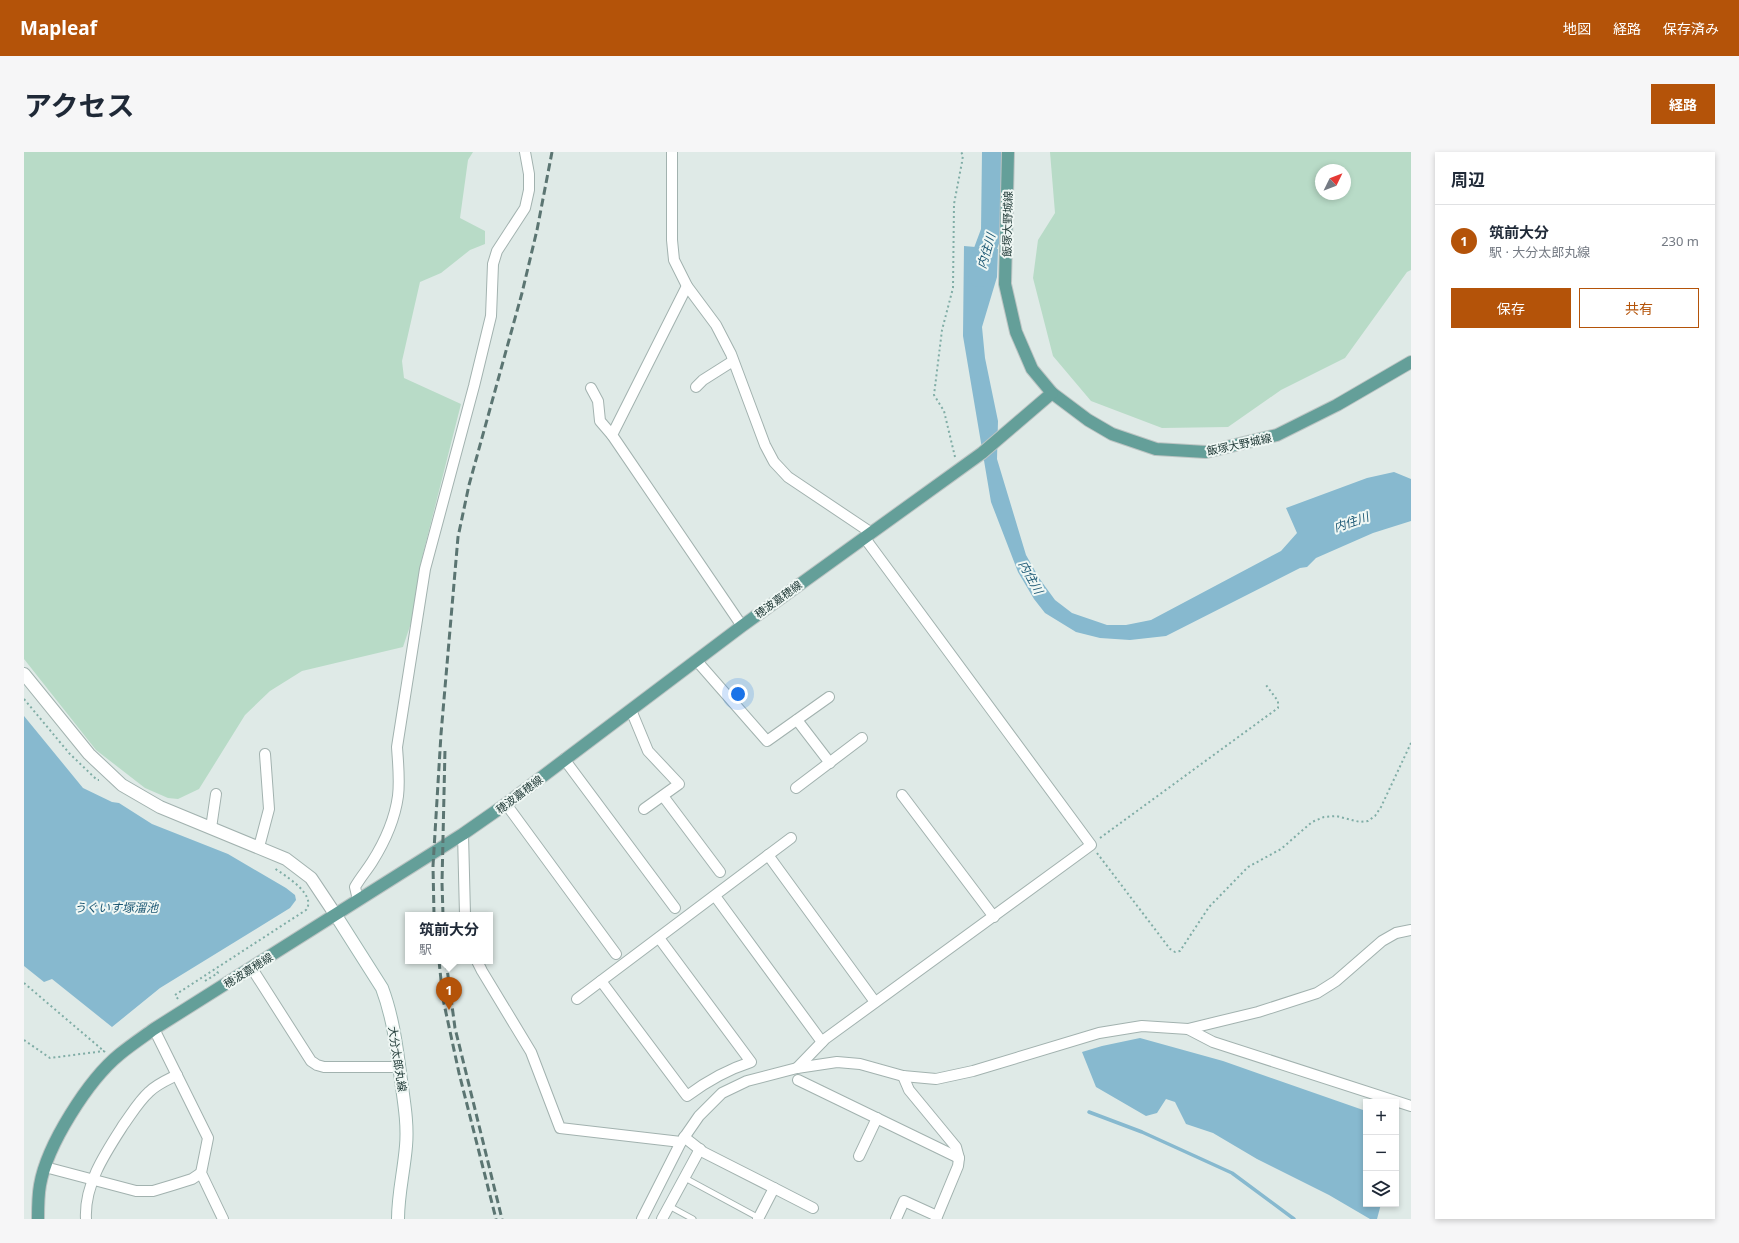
<!DOCTYPE html>
<html lang="ja">
<head>
<meta charset="utf-8">
<style>
  :root { --surface:#fff; --page:#f6f6f7; --text:#1f2937; --muted:#747a83; --line:#e0e1e3; --accent:#b45309 }
  body { margin:0; font-family:"Noto Sans","Noto Sans JP",sans-serif; background:var(--page); color:var(--text) }
  .controls { position:absolute; right:12px; bottom:12px; display:grid; overflow:hidden; border-radius:0px; box-shadow:0 2px 6px #0003 }
  .controls button { width:36px; height:36px; display:grid; place-items:center; padding:0; border:0; border-bottom:1px solid var(--line); background:var(--surface); color:var(--text); font:20px sans-serif }
  .compass { position:absolute; left:1291px; top:12px; width:36px; height:36px; border-radius:50%; background:var(--surface); box-shadow:0 2px 6px #0003; rotate:47deg }
  .you { position:absolute; left:714px; top:542px; width:14px; height:14px; margin:-10px; border:3px solid #fff; border-radius:50%; background:#1a73e8; box-shadow:0 0 0 6px #1a73e833 }
  .badge { display:grid; place-items:center; width:26px; height:26px; border-radius:50%; background:var(--accent); color:#fff; font-size:13px; font-weight:700 }
  .pin { position:absolute; translate:-50% -33px; filter:drop-shadow(0 1px 2px #0008) }
  .pin::after { content:''; position:absolute; top:21px; width:14px; height:12px; background:inherit; clip-path:polygon(0 0,100% 0,50% 100%) }
  .popup { position:absolute; left:381px; top:760px; width:88px; height:52px; box-sizing:border-box; display:grid; place-content:center; border-radius:0px; background:var(--surface); filter:drop-shadow(0 1px 3px #0005); font-size:13px; white-space:nowrap; color:var(--muted) }
  .popup b { font-size:15px; color:var(--text) }
  .popup::after { content:''; position:absolute; left:50%; top:100%; margin-left:-8px; border:8px solid transparent; border-top-color:var(--surface) }
  .list { margin:0; padding:0; list-style:none }
  h2 { display:flex; justify-content:space-between; align-items:center; height:52px; margin:0; padding:0 16px; font-size:17px }
  h2 small { font-size:13px; font-weight:400; color:var(--muted) }
  .list li { display:grid; grid-template-columns:26px 1fr auto; gap:12px; align-items:center; box-sizing:border-box; height:72px; padding:0 16px; border-top:1px solid var(--line) }
  .list b { display:block; font-size:15px; white-space:nowrap }
  .list p { margin:0; font-size:13px; white-space:nowrap; color:var(--muted) }
  .list em { font-size:13px; font-style:normal; color:var(--muted) }
  .actions { display:flex; gap:8px; padding:12px 16px }
  .actions a { flex:1; padding:9px 0; border:1px solid var(--accent); border-radius:0px; text-align:center; font-size:14px; color:var(--accent) }
  .actions .main { background:var(--accent); color:#fff }
  .icon { flex:none; width:22px; height:22px; fill:none; stroke:currentColor; stroke-width:2; stroke-linecap:round; stroke-linejoin:round }
  .map { position:relative; flex:none; width:1387px; height:1067px; overflow:hidden; border-radius:0px }
  header { display:flex; align-items:center; gap:24px; box-sizing:border-box; height:56px; padding:0 20px; background:var(--accent); color:#fff }
  header strong { font-size:19px }
  nav { display:flex; gap:22px; margin-inline-start:auto; font-size:14px }
  .intro { display:flex; align-items:center; justify-content:space-between; box-sizing:border-box; height:96px; padding:0 24px }
  h1 { margin:0; font-size:28px }
  .button { padding:10px 18px; border-radius:0px; background:var(--accent); color:#fff; font-size:14px; font-weight:700 }
  main { display:flex; gap:24px; padding:0 24px }
  aside { flex:1; background:var(--surface); border-radius:0px; box-shadow:0 2px 6px #0003 }
  .map>svg:first-child { display:block }
</style>
</head>
<body>
<header>
<strong>Mapleaf</strong>
<nav><a>地図</a><a>経路</a><a>保存済み</a></nav>
</header>
<div class="intro"><h1>アクセス</h1><a class="button">経路</a></div>
<main>
<div class="map">
<svg width="1387" height="1067" viewBox="0 0 1387 1067">
  <rect width="100%" height="100%" fill="#dfeae7"/>
  <g fill="#b8dbc7" fill-rule="evenodd">
    <path d="M 0,0 L 449,0 L 444,8 L 436,66 L 461,79 L 461,92 L 446,98 L 417,121 L 396,130 L 378,209 L 380,226 L 437,252 L 397,410 L 388,468 L 379,495 L 278,519 L 246,539 L 221,563 L 175,637 L 154,647 L 144,646 L 121,636 L 72,598 L 0,507 Z"/>
    <path d="M 1026,0 L 1387,0 L 1387,118 L 1383,120 L 1321,206 L 1257,238 L 1204,275 L 1138,276 L 1067,249 L 1029,204 L 1009,126 L 1014,88 L 1031,61 ZM 1297,18 L 1321,18 L 1321,42 L 1297,42 Z"/>
  </g>
  <g fill="#87b9cf">
    <path d="M 940,94 L 974,97 L 973,125 L 958,175 L 961,206 L 974,269 L 973,307 L 1002,403 L 1015,426 L 1031,448 L 1048,461 L 1083,473 L 1102,473 L 1127,468 L 1257,399 L 1273,381 L 1262,356 L 1343,326 L 1370,320 L 1387,327 L 1387,369 L 1349,381 L 1292,406 L 1283,415 L 1276,416 L 1142,484 L 1106,488 L 1076,486 L 1052,480 L 1021,461 L 1010,447 L 994,420 L 967,350 L 939,184 Z"/>
    <path d="M 0,564 L 59,636 L 88,650 L 95,651 L 128,672 L 204,702 L 262,736 L 271,743 L 272,748 L 266,756 L 136,836 L 88,875 L 28,827 L 20,830 L 0,814 Z"/>
    <path d="M 1116,886 L 1199,909 L 1342,959 L 1342,1052 L 1357,1052 L 1353,1067 L 1346,1067 L 1305,1043 L 1233,1007 L 1189,981 L 1162,972 L 1151,950 L 1142,947 L 1133,961 L 1122,964 L 1072,935 L 1058,900 L 1078,894 Z"/>
  </g>
  <g fill="none" stroke-linecap="round" stroke-linejoin="round">
    <path stroke="#87b9cf" stroke-width="3.5" d="M 1065,960 L 1118,980 L 1208,1021 L 1270,1067"/>
    <path stroke="#87b9cf" stroke-width="22" d="M 955,124 L 955,114 L 968,79 L 969,0"/>
    <defs>
      <g id="service">
        <path d="M 661,1026 L 735,1066"/>
        <path d="M 645,1054 L 669,1067"/>
      </g>
      <g id="minor">
        <path d="M 648,0 L 648,88 L 650,108 L 663,134 L 692,173 L 707,202 L 741,293 L 750,310 L 764,325 L 846,380"/>
        <path d="M 663,134 L 588,283 L 718,474"/>
        <path d="M 672,235 L 679,228 L 709,209"/>
        <path d="M 567,236 L 574,249 L 576,269 L 588,283"/>
        <path d="M 672,508 L 743,589 L 805,545"/>
        <path d="M 607,558 L 624,599 L 655,632 L 620,657"/>
        <path d="M 773,568 L 806,611"/>
        <path d="M 540,607 L 651,756"/>
        <path d="M 772,636 L 838,586"/>
        <path d="M 878,643 L 970,765"/>
        <path d="M 639,644 L 696,720"/>
        <path d="M 482,652 L 592,802"/>
        <path d="M 187,676 L 192,642"/>
        <path d="M 439,682 L 441,763"/>
        <path d="M 235,695 L 245,657 L 241,602"/>
        <path d="M 744,703 L 851,850"/>
        <path d="M 691,744 L 798,890"/>
        <path d="M 334,748 L 331,735 C 336,726 343,718 348,710 C 360,691 371,666 374,644 C 376,628 374,611 373,595 L 401,417 L 450,234 L 467,164 L 469,112 L 473,99 L 501,56 L 505,38 L 505,22 L 501,0"/>
        <path d="M 453,809 L 458,819 L 507,900 L 536,976 L 657,990"/>
        <path d="M 227,815 L 287,909 L 293,913 L 300,915 L 376,915"/>
        <path d="M 577,829 L 663,944 C 683,929 702,918 727,910 L 635,786"/>
        <path d="M 553,847 L 767,686"/>
        <path d="M 130,877 L 184,986 L 177,1021 L 199,1067"/>
        <path d="M 1164,877 L 1189,890 L 1387,954"/>
        <path d="M 773,916 L 801,887 L 1067,693 L 840,385"/>
        <path d="M 879,924 L 885,938 L 932,995 L 935,1006 L 934,1014 L 912,1067"/>
        <path d="M 774,928 L 935,1006"/>
        <path d="M 660,985 L 679,1000 L 750,1036 L 734,1067"/>
        <path d="M 835,1004 L 853,966"/>
        <path d="M 21,1015 L 112,1039 L 129,1039 L 149,1033 L 168,1027 L 177,1021"/>
        <path d="M 750,1036 L 789,1056"/>
        <path d="M 62,1067 C 60,1032 82,1000 100,972 C 108,961 115,949 125,940 C 133,932 143,928 153,923"/>
        <path d="M 618,1067 L 657,990 L 675,964 L 698,941 L 723,929 L 773,916 L 813,910 L 836,912 L 879,924 L 912,927 L 949,919 L 1075,881 L 1118,874 L 1164,877 L 1234,860 L 1293,841 L 1312,829 L 1358,789 L 1372,781 L 1387,778"/>
        <path d="M 638,1067 L 676,997"/>
        <path d="M 872,1067 L 880,1049 L 913,1064"/>
      </g>
      <path id="tertiary" d="M 0,522 L 65,602 L 98,633 L 136,655 L 262,707 L 287,726 L 311,762"/>
      <path id="secondary" d="M 311,762 L 358,836 C 369,865 373,897 377,928 C 380,950 384,972 382,994 C 380,1019 374,1042 374,1067"/>
      <g id="primary">
        <path d="M 984,0 L 981,132 L 992,180 L 1008,217 L 1028,241 L 1064,268 L 1088,282 L 1132,297 L 1182,300 L 1253,283 L 1313,253 L 1387,210"/>
        <path d="M 14,1067 C 14,1056 14,1044 16,1033 C 23,993 64,928 96,902 C 107,893 119,885 130,877 L 439,682 L 482,652 L 718,474 L 958,301 L 1028,241"/>
      </g>
    </defs>
    <use href="#service" stroke="#a2b2af" stroke-width="7"/>
    <use href="#minor" stroke="#a2b2af" stroke-width="12"/>
    <use href="#tertiary" stroke="#a2b2af" stroke-width="14"/>
    <use href="#secondary" stroke="#9eb6b1" stroke-width="14"/>
    <use href="#primary" stroke="#bcc4c3" stroke-width="14"/>
    <g stroke="#80ada6" stroke-width="2" stroke-dasharray="2 3" stroke-linecap="butt">
      <path d="M 931,305 L 920,259 L 910,243 L 918,178 L 929,136 L 930,52 L 938,10 L 939,3 L 937,0"/>
      <path d="M 0,547 L 45,601 L 73,628 L 75,628"/>
      <path d="M 1076,686 L 1254,556 L 1254,549 L 1242,533"/>
      <path d="M 1073,701 L 1146,797 L 1151,800 L 1156,799 L 1185,755 L 1224,715 L 1257,697 L 1288,670 L 1300,665 L 1312,664 L 1336,670 L 1344,669 L 1351,664 L 1357,655 L 1387,591"/>
      <path d="M 181,829 L 194,821 L 191,817"/>
      <path d="M 0,831 L 81,900"/>
      <path d="M 154,847 L 151,843 L 282,758 C 293,743 262,724 250,716"/>
      <path d="M 0,888 L 26,906 L 80,899"/>
    </g>
    <use href="#service" stroke="#fff" stroke-width="5"/>
    <use href="#minor" stroke="#fff" stroke-width="10"/>
    <use href="#tertiary" stroke="#fff" stroke-width="12"/>
    <use href="#secondary" stroke="#fff" stroke-width="12"/>
    <use href="#primary" stroke="#649f99" stroke-width="12"/>
    <g stroke="#5b7572" stroke-width="3" stroke-dasharray="8 4" stroke-linecap="butt">
      <path d="M 410,763 L 409,714 L 417,582 L 434,385 L 445,333 L 498,141 L 513,78 L 528,0"/>
      <path d="M 419,763 L 418,731 L 421,597"/>
      <path d="M 415,809 L 419,847 L 435,921 L 472,1067"/>
      <path d="M 422,809 L 431,876 L 478,1067"/>
    </g>
  </g>
  <g text-anchor="middle" dominant-baseline="central" stroke-width="4" stroke-linejoin="round" paint-order="stroke">
    <g font-size="11" fill="#203a37" stroke="#eff7f4">
      <text transform="translate(983 72) rotate(-89)">飯塚大野城線</text>
      <text transform="translate(1215 292) rotate(-12)">飯塚大野城線</text>
      <text transform="translate(754 447) rotate(-36)">穂波嘉穂線</text>
      <text transform="translate(495 642) rotate(-37)">穂波嘉穂線</text>
      <text transform="translate(224 818) rotate(-32)">穂波嘉穂線</text>
      <text transform="translate(374 907) rotate(81)">大分太郎丸線</text>
    </g>
    <g font-size="12" font-style="italic" fill="#1c5874" stroke="#eff7f4">
      <text transform="translate(962 99) rotate(-74)">内住川</text>
      <text transform="translate(1327 370) rotate(-19)">内住川</text>
      <text transform="translate(1007 425) rotate(61)">内住川</text>
      <text x="92" y="755">うぐいす塚溜池</text>
    </g>
  </g>
</svg>
<div class="controls">
<button>+</button>
<button>−</button>
<button><svg class="icon" aria-label="layers" viewBox="0 0 24 24"><path d="M12 4l9 5-9 5-9-5zM3 14l9 5 9-5"/></svg></button>
</div>
<svg class="compass" viewBox="-18 -18 36 36"><path d="M0-13l5 13h-10z" fill="#e53935"/><path d="M0 13l5-13h-10z" fill="#747a83"/></svg>
<div class="you"></div>
<div class="pin badge" style="left:425px;top:858px">1</div>
<div class="popup"><b>筑前大分</b>駅</div>
</div>
<aside>
<h2>周辺<small></small></h2>
<ul class="list">
<li><span class="badge">1</span><div><b>筑前大分</b><p>駅 · 大分太郎丸線</p></div><em>230 m</em></li>
</ul>
<div class="actions"><a class="main">保存</a><a>共有</a></div>
</aside>
</main>
</body>
</html>
